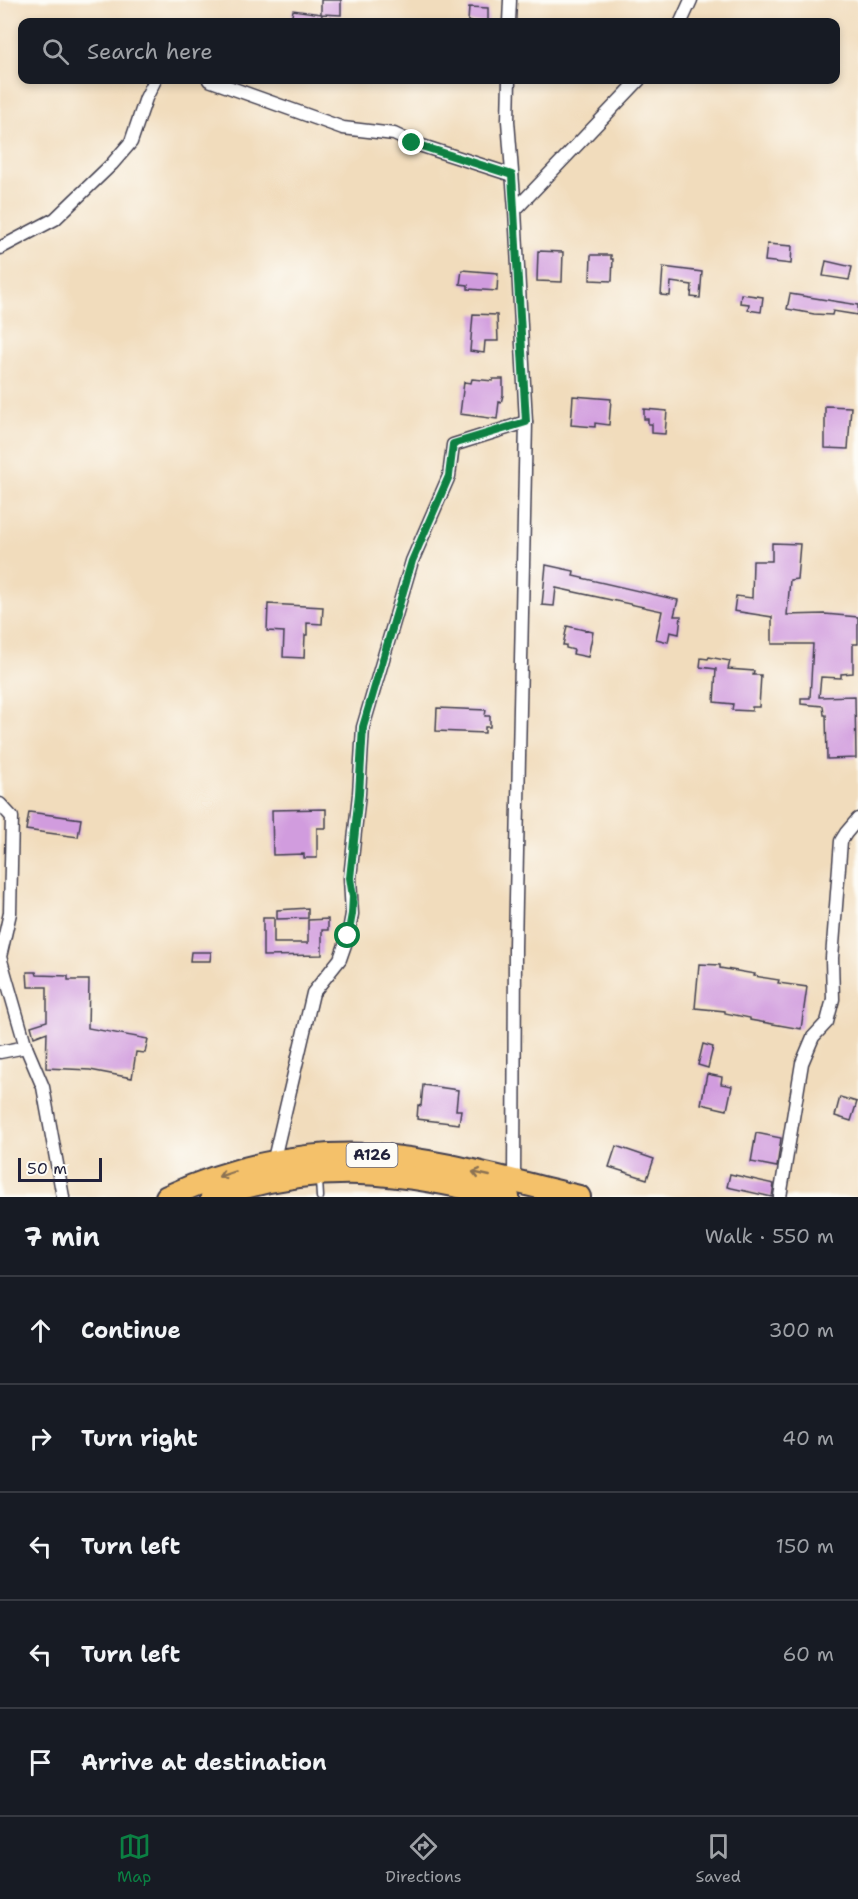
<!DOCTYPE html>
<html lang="en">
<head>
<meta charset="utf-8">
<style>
  :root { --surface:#171b24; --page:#242831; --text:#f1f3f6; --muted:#9ea1a6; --line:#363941; --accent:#0b8043 }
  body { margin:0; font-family:"Shantell Sans",sans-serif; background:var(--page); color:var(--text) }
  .scale { position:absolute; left:18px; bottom:15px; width:84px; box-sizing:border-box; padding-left:6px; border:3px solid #22223b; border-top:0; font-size:16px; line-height:21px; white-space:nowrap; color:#22223b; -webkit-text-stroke:4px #fdfcf7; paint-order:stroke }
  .stop { position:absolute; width:18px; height:18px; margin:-14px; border:4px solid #0b8043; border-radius:50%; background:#fff }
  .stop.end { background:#0b8043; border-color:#fff; box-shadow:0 2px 6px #0008 }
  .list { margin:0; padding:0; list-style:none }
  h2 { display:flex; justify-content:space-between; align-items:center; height:78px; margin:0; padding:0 24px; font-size:26px }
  h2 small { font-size:20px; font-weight:400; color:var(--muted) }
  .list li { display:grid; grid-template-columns:39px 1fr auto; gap:18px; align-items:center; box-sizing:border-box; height:108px; padding:0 24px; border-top:2px solid var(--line) }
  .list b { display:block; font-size:22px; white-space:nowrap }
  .list em { font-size:20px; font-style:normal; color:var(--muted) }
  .icon { flex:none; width:33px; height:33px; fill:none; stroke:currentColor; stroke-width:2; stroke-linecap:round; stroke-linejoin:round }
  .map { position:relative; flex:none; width:858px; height:1197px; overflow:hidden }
  .search { position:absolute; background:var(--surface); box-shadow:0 3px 9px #0003; left:18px; right:18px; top:18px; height:66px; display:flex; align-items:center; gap:15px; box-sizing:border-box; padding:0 21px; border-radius:12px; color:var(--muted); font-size:22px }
  .sheet { height:618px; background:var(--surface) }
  nav { display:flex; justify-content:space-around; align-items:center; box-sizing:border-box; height:84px; border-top:2px solid var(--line); background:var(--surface); font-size:16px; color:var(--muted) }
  nav a { display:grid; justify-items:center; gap:3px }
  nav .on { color:var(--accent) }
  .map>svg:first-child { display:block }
</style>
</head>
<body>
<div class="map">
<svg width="858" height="1197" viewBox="0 0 858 1197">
  <rect width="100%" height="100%" fill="#fdfcf7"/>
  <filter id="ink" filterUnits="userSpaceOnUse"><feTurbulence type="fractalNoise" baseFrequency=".0167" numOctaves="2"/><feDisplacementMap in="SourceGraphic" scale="12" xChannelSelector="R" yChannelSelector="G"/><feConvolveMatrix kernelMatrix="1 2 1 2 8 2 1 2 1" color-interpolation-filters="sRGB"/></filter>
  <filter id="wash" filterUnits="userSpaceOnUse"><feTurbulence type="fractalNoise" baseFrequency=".008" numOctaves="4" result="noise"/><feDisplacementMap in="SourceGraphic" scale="24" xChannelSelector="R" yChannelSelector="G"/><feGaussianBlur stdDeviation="1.35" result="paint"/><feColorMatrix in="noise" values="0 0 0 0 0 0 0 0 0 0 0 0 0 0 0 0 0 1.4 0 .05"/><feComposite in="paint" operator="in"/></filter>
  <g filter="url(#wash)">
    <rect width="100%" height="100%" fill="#f1dcbc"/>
    <g id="blocks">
      <g fill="#d19cde">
        <path d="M 321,0 L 341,0 L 341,15 L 322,14 L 321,22 L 291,22 L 293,10 L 321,14 Z"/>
        <path d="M 469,7 L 488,8 L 488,22 L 468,22 Z"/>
        <path d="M 767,244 L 792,246 L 791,264 L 765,261 Z"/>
        <path d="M 538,251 L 563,252 L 562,282 L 537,281 Z"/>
        <path d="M 591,255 L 611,255 L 611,259 L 613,259 L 612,281 L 590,280 Z"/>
        <path d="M 826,261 L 852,267 L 849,280 L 823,276 Z"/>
        <path d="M 663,267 L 702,272 L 700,298 L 691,297 L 692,285 L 671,282 L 670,296 L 661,295 Z"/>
        <path d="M 462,270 L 498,273 L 497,291 L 468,289 L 468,285 L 460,284 Z"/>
        <path d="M 741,294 L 763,297 L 761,312 L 748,310 L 749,304 L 740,303 Z"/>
        <path d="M 790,294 L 858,305 L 858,315 L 833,311 L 832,315 L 814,314 L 787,309 Z"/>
        <path d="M 473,314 L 497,315 L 498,341 L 485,341 L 484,353 L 470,351 Z"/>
        <path d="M 472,379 L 493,381 L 493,379 L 503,379 L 503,395 L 501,403 L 499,402 L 497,419 L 460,414 L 464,382 L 471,383 Z"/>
        <path d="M 573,396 L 611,399 L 609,425 L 595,423 L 595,427 L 571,425 Z"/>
        <path d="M 825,406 L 851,407 L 848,449 L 825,448 Z"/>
        <path d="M 644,409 L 667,411 L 665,434 L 652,433 L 652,424 L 648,424 L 648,419 L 644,419 Z"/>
        <path d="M 772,543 L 800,544 L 797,579 L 790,580 L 787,615 L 825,614 L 858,617 L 858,644 L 853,644 L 853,673 L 841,674 L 841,678 L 821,677 L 819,697 L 855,696 L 856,758 L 827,759 L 826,715 L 824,715 L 823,706 L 801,704 L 801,698 L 810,698 L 813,644 L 772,644 L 772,617 L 734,611 L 736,596 L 752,598 L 753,561 L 772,561 Z"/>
        <path d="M 546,565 L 574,571 L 573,576 L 678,600 L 674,616 L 681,616 L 679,634 L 670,632 L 668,642 L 656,639 L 662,611 L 556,588 L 554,606 L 542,605 Z"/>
        <path d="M 268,604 L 323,607 L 322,624 L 307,623 L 307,635 L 305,635 L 304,658 L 283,657 L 284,632 L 267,631 Z"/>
        <path d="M 567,626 L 593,632 L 588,657 L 573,654 L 574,650 L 566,648 L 566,645 L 563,645 Z"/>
        <path d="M 709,657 L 730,661 L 728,669 L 754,671 L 753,675 L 761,675 L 759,707 L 752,707 L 752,711 L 732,710 L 733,704 L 714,702 L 716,669 L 700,667 L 701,658 L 708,659 Z"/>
        <path d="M 437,708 L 486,710 L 485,716 L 490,716 L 490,727 L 485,727 L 485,733 L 436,731 Z"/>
        <path d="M 326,809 L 326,828 L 317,828 L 317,858 L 304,858 L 304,854 L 273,855 L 272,810 Z"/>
        <path d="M 29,812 L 81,819 L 78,837 L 26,830 Z"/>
        <path d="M 308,908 L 308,918 L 277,919 L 277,910 Z"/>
        <path d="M 263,918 L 274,918 L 274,943 L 308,943 L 308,920 L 328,919 L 328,930 L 322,930 L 322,955 L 263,956 Z"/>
        <path d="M 191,952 L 211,952 L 210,961 L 190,961 Z"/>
        <path d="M 699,964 L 720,965 L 720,968 L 755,974 L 754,976 L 779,980 L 778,983 L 807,987 L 801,1029 L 750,1020 L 750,1018 L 725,1013 L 725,1011 L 695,1008 Z"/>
        <path d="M 27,972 L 36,972 L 37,975 L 68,976 L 68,980 L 89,980 L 88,1028 L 148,1039 L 145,1053 L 136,1052 L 132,1078 L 90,1070 L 46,1068 L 47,1032 L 34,1037 L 31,1026 L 47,1021 L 47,987 L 28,987 Z"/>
        <path d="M 703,1044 L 713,1047 L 708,1068 L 698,1065 Z"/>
        <path d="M 707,1074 L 722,1077 L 721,1084 L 732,1086 L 727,1110 L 701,1104 Z"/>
        <path d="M 423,1085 L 458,1090 L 456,1110 L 461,1110 L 459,1124 L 417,1119 L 418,1105 L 421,1106 Z"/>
        <path d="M 840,1097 L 857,1102 L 851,1121 L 835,1116 Z"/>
        <path d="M 756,1133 L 781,1138 L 777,1167 L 751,1162 Z"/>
        <path d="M 616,1146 L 654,1159 L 647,1179 L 609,1167 Z"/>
        <path d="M 730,1174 L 774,1184 L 772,1197 L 727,1187 Z"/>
      </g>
    </g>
  </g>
  <g filter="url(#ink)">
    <use href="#blocks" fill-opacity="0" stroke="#413e4e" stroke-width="1.5"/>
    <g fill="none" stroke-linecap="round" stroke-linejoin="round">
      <defs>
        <path id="lane" d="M 319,1180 L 320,1197"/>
        <g id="street">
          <path d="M 509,22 L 510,0"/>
          <path d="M 681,22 L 691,0"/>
          <path d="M 209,80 L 343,128 L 394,134 L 413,143 L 512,175"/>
          <path d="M 509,80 L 508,121 L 515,210 L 526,422 L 515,947 L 514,1185"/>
          <path d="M 515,210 L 639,80"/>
          <path d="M 0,248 L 55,219 L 112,164 L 131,142 L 146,98 L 155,80"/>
          <path d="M 0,804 L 12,817 L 10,913 L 0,957 L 26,1047"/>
          <path d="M 0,1052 L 26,1047 L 43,1087 L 63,1197"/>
          <path d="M 273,1163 L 313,993 L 340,959 L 348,936 L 352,914 L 350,878 L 359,794 L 363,727 L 412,561 L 449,476 L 453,445 L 526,422"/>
          <path d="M 780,1197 L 802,1063 L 813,1037 L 827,1022 L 833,999 L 832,958 L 841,841 L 846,833 L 858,819"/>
        </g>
        <g id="highway">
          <path d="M 167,1197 C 229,1168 301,1151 370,1155 C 440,1159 511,1181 579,1197"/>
          <path d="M 212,1197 C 322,1159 397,1171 508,1197"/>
        </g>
      </defs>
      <use href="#lane" stroke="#413e4e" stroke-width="9"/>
      <use href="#street" stroke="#413e4e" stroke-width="15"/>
      <use href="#highway" stroke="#413e4e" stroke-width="26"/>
      <use href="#lane" stroke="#fff" stroke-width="6"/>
      <use href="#street" stroke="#fff" stroke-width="12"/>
      <use href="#highway" stroke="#f4c16a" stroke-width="22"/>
    </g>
    <defs><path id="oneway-shaft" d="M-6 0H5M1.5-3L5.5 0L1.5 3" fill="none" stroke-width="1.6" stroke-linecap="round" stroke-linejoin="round" transform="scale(1.5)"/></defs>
    <g stroke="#8b7252">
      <use href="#oneway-shaft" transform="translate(227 1174) rotate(162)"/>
      <use href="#oneway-shaft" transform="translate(481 1174) rotate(-167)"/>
    </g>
  </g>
  <g fill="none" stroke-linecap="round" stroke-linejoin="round" filter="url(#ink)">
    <path stroke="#0b8043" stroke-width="8" d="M 348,936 L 352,914 L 353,897 L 350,878 L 359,794 L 363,727 L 412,561 L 449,476 L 453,444 L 526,422 L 512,175 L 412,143"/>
  </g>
  <g text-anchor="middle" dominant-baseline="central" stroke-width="4.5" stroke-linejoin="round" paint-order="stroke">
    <rect fill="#fdfcf7" stroke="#646373" stroke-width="1.5" x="346.5" y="1143" width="51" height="24" rx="4.5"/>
    <g font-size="15" font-weight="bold" fill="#22223b">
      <text x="372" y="1155">A126</text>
    </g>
  </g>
</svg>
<div class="scale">50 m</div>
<div class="stop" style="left:348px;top:936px"></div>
<div class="stop end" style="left:412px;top:143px"></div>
<div class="search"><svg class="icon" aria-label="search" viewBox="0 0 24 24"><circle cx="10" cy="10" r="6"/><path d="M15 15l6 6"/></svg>Search here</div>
</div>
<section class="sheet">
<h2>7 min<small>Walk · 550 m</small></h2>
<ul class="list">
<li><svg class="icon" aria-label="ahead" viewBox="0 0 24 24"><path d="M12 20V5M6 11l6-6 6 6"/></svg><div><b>Continue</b></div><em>300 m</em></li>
<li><svg class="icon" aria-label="right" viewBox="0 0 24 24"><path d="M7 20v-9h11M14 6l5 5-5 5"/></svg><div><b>Turn right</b></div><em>40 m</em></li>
<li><svg class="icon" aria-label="left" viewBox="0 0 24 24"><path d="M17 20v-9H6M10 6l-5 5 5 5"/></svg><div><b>Turn left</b></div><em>150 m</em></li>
<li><svg class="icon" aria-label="left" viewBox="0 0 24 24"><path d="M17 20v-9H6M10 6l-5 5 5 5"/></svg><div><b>Turn left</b></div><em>60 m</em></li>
<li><svg class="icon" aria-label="arrive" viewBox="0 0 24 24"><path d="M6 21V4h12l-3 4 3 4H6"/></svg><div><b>Arrive at destination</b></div></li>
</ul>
</section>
<nav>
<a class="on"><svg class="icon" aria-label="map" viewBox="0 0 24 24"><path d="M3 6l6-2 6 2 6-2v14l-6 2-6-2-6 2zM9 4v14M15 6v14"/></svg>Map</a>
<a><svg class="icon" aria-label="directions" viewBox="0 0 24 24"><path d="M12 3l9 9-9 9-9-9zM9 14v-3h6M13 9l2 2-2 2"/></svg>Directions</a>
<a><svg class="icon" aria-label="saved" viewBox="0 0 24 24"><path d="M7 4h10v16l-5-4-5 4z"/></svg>Saved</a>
</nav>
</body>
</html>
